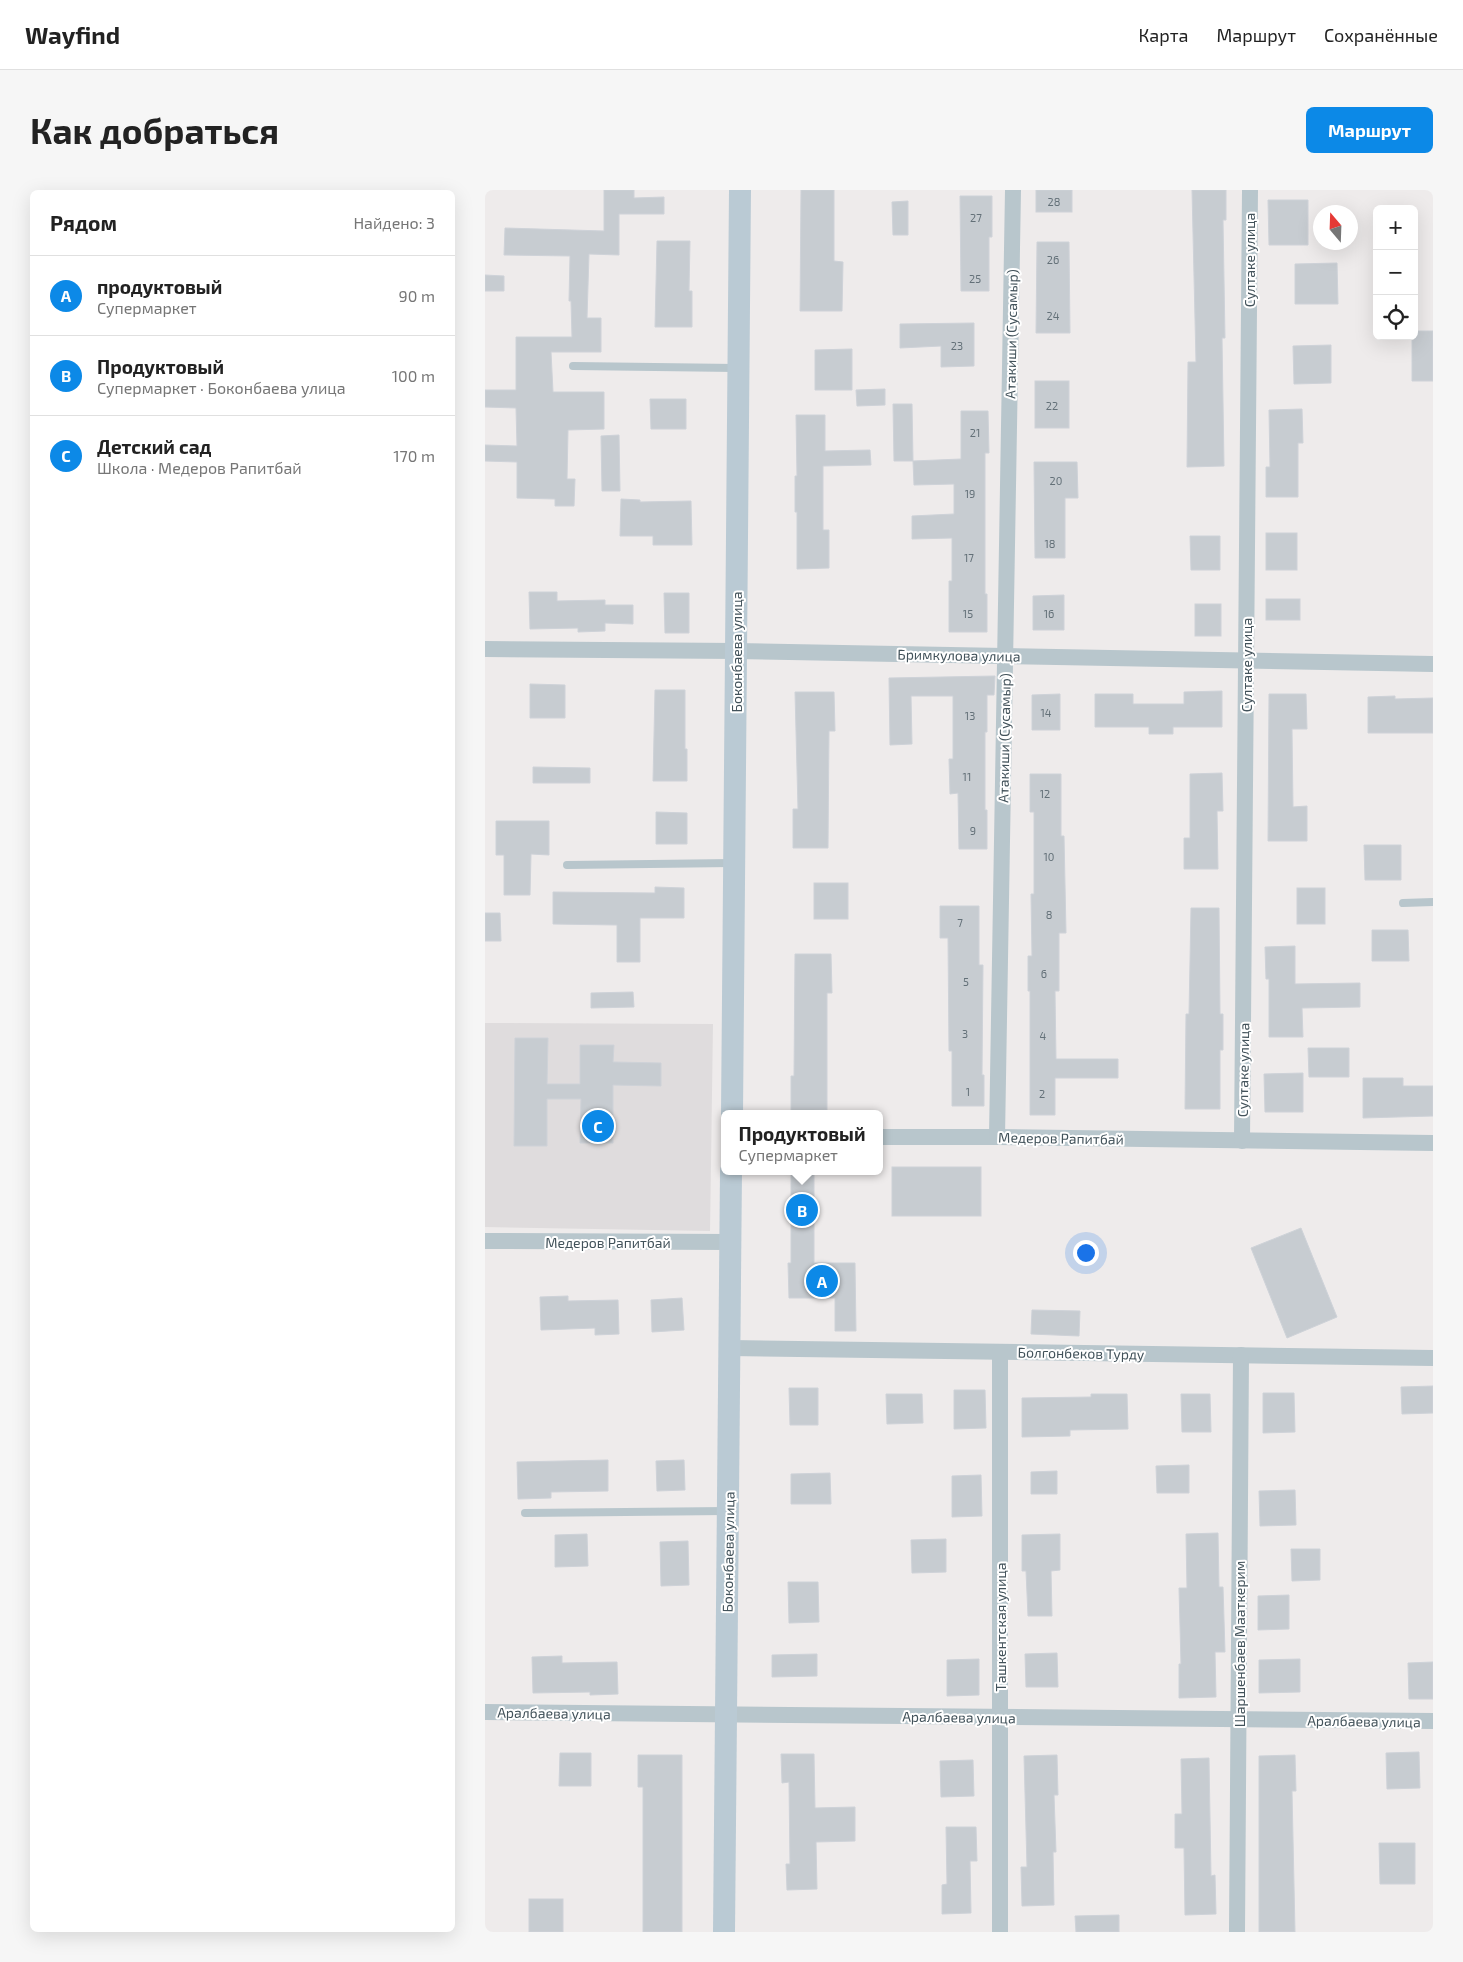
<!DOCTYPE html>
<html lang="ru">
<head>
<meta charset="utf-8">
<style>
  :root { --surface:#fff; --page:#f6f6f6; --text:#222; --muted:#767676; --line:#e0e0e0; --accent:#0c89e7 }
  body { margin:0; font-family:"Exo 2",sans-serif; background:var(--page); color:var(--text) }
  .controls { position:absolute; right:15px; top:15px; display:grid; overflow:hidden; border-radius:8px; box-shadow:0 5px 20px #0002 }
  .controls button { width:45px; height:45px; display:grid; place-items:center; padding:0; border:0; border-bottom:1px solid var(--line); background:var(--surface); color:var(--text); font:25px sans-serif }
  .compass { position:absolute; left:828px; top:15px; width:45px; height:45px; border-radius:50%; background:var(--surface); box-shadow:0 5px 20px #0002; rotate:341deg }
  .you { position:absolute; left:600px; top:1062px; width:18px; height:18px; margin:-12px; border:4px solid #fff; border-radius:50%; background:#1a73e8; box-shadow:0 0 0 8px #1a73e833 }
  .badge { display:grid; place-items:center; width:32px; height:32px; border-radius:50%; background:var(--accent); color:#fff; font-size:16px; font-weight:700 }
  .pin { position:absolute; translate:-50% -50%; border:2px solid #fff; box-shadow:0 1px 5px #0006 }
  .popup { position:absolute; left:236px; top:920px; width:162px; height:65px; box-sizing:border-box; display:grid; place-content:center; border-radius:8px; background:var(--surface); filter:drop-shadow(0 1px 4px #0005); font-size:16px; white-space:nowrap; color:var(--muted) }
  .popup b { font-size:19px; color:var(--text) }
  .popup::after { content:''; position:absolute; left:50%; top:100%; margin-left:-10px; border:10px solid transparent; border-top-color:var(--surface) }
  .list { margin:0; padding:0; list-style:none }
  h2 { display:flex; justify-content:space-between; align-items:center; height:65px; margin:0; padding:0 20px; font-size:21px }
  h2 small { font-size:16px; font-weight:400; color:var(--muted) }
  .list li { display:grid; grid-template-columns:32px 1fr auto; gap:15px; align-items:center; box-sizing:border-box; height:80px; padding:0 20px; border-top:1px solid var(--line) }
  .list b { display:block; font-size:19px; white-space:nowrap }
  .list p { margin:0; font-size:16px; white-space:nowrap; color:var(--muted) }
  .list em { font-size:16px; font-style:normal; color:var(--muted) }
  .icon { flex:none; width:28px; height:28px; fill:none; stroke:currentColor; stroke-width:2; stroke-linecap:round; stroke-linejoin:round }
  .map { position:relative; flex:none; width:948px; height:1742px; overflow:hidden; border-radius:8px }
  header { display:flex; align-items:center; gap:30px; box-sizing:border-box; height:70px; padding:0 25px; background:var(--surface); border-bottom:1px solid var(--line) }
  header strong { font-size:24px }
  nav { display:flex; gap:28px; margin-inline-start:auto; font-size:18px }
  .intro { display:flex; align-items:center; justify-content:space-between; box-sizing:border-box; height:120px; padding:0 30px }
  h1 { margin:0; font-size:35px }
  .button { padding:12px 22px; border-radius:8px; background:var(--accent); color:#fff; font-size:18px; font-weight:700 }
  main { display:flex; gap:30px; padding:0 30px }
  aside { flex:1; background:var(--surface); border-radius:8px; box-shadow:0 5px 20px #0002 }
  .map>svg:first-child { display:block }
</style>
</head>
<body>
<header>
<strong>Wayfind</strong>
<nav><a>Карта</a><a>Маршрут</a><a>Сохранённые</a></nav>
</header>
<div class="intro"><h1>Как добраться</h1><a class="button">Маршрут</a></div>
<main>
<aside>
<h2>Рядом<small>Найдено: 3</small></h2>
<ul class="list">
<li><span class="badge">A</span><div><b>продуктовый</b><p>Супермаркет</p></div><em>90 m</em></li>
<li><span class="badge">B</span><div><b>Продуктовый</b><p>Супермаркет · Боконбаева улица</p></div><em>100 m</em></li>
<li><span class="badge">C</span><div><b>Детский сад</b><p>Школа · Медеров Рапитбай</p></div><em>170 m</em></li>
</ul>
</aside>
<div class="map">
<svg width="948" height="1742" viewBox="0 0 948 1742">
  <rect width="100%" height="100%" fill="#eeebeb"/>
  <path fill="#dfdcdd" d="M 0,833 L 228,834 L 225,1041 L 0,1037 Z"/>
  <g fill="#c7ccd1" stroke="#ced2d8">
    <path d="M 119,0 L 149,0 L 149,8 L 179,7 L 179,24 L 134,24 L 134,65 L 104,64 L 102,128 L 116,128 L 116,162 L 66,162 L 68,202 L 119,202 L 119,239 L 83,240 L 82,289 L 90,289 L 89,316 L 70,316 L 70,309 L 32,308 L 32,272 L 0,271 L 0,255 L 32,256 L 31,218 L 0,217 L 0,200 L 31,200 L 31,147 L 87,147 L 86,111 L 84,111 L 85,66 L 19,65 L 20,38 L 119,41 Z"/>
    <path d="M 316,0 L 349,0 L 349,71 L 358,72 L 357,121 L 315,121 Z"/>
    <rect x="551" y="0" width="36" height="22"/>
    <path d="M 707,0 L 741,0 L 741,30 L 738,30 L 740,148 L 737,148 L 739,276 L 702,277 L 703,172 L 711,172 Z"/>
    <path d="M 475,6 L 507,6 L 507,47 L 504,47 L 504,101 L 476,101 Z"/>
    <path d="M 783,10 L 823,10 L 823,55 L 784,55 Z"/>
    <path d="M 423,11 L 423,45 L 408,45 L 407,12 Z"/>
    <path d="M 172,51 L 205,51 L 204,101 L 207,101 L 207,137 L 170,137 Z"/>
    <path d="M 552,52 L 584,52 L 585,143 L 551,143 Z"/>
    <path d="M 852,73 L 853,114 L 810,114 L 810,74 Z"/>
    <path d="M 0,85 L 19,86 L 19,101 L 0,101 Z"/>
    <path d="M 489,133 L 489,176 L 456,177 L 456,156 L 415,158 L 415,134 Z"/>
    <path d="M 929,141 L 948,141 L 948,191 L 927,191 L 927,146 L 929,146 Z"/>
    <path d="M 846,155 L 846,193 L 809,194 L 808,156 Z"/>
    <path d="M 367,159 L 367,200 L 330,200 L 330,160 Z"/>
    <rect x="550" y="191" width="34" height="47"/>
    <path d="M 400,199 L 400,215 L 372,216 L 371,200 Z"/>
    <path d="M 165,209 L 201,209 L 201,239 L 166,239 Z"/>
    <path d="M 408,214 L 427,214 L 428,271 L 409,271 Z"/>
    <path d="M 817,219 L 818,253 L 813,253 L 813,307 L 781,307 L 781,277 L 785,277 L 784,220 Z"/>
    <path d="M 476,221 L 503,221 L 504,263 L 500,263 L 500,404 L 502,404 L 502,442 L 464,442 L 464,391 L 467,391 L 467,348 L 427,349 L 427,326 L 469,324 L 469,294 L 429,295 L 428,271 L 476,269 Z"/>
    <path d="M 311,225 L 340,225 L 340,261 L 385,260 L 386,275 L 338,276 L 338,340 L 344,340 L 344,378 L 312,379 L 312,322 L 310,322 L 310,286 L 312,286 Z"/>
    <path d="M 134,245 L 135,301 L 117,301 L 116,246 Z"/>
    <path d="M 549,272 L 592,272 L 593,308 L 580,308 L 580,368 L 550,368 Z"/>
    <path d="M 136,309 L 155,310 L 155,312 L 206,311 L 207,355 L 168,355 L 168,346 L 135,346 Z"/>
    <rect x="781" y="343" width="31" height="37"/>
    <path d="M 705,346 L 735,346 L 735,380 L 706,380 Z"/>
    <path d="M 44,402 L 72,402 L 72,411 L 120,410 L 120,415 L 148,415 L 148,434 L 120,433 L 120,441 L 93,442 L 93,438 L 45,439 Z"/>
    <path d="M 179,403 L 204,403 L 204,443 L 180,443 Z"/>
    <path d="M 579,405 L 579,440 L 548,440 L 548,406 Z"/>
    <rect x="781" y="409" width="34" height="21"/>
    <rect x="710" y="414" width="26" height="32"/>
    <path d="M 510,486 L 509,505 L 502,505 L 502,542 L 500,542 L 500,620 L 502,620 L 502,659 L 474,659 L 473,603 L 465,604 L 464,569 L 468,569 L 468,506 L 426,506 L 427,554 L 405,555 L 404,488 Z"/>
    <path d="M 45,494 L 80,495 L 80,528 L 45,528 Z"/>
    <path d="M 170,500 L 200,500 L 200,559 L 202,559 L 202,591 L 168,591 Z"/>
    <path d="M 737,501 L 737,537 L 688,537 L 688,544 L 664,544 L 664,537 L 610,537 L 610,504 L 648,504 L 648,514 L 699,514 L 699,502 Z"/>
    <path d="M 310,502 L 349,502 L 350,541 L 344,541 L 343,658 L 308,658 L 308,619 L 313,619 Z"/>
    <path d="M 575,504 L 575,540 L 547,540 L 547,505 Z"/>
    <path d="M 784,504 L 821,504 L 822,539 L 807,539 L 808,617 L 822,616 L 822,651 L 783,651 Z"/>
    <path d="M 910,506 L 910,509 L 948,508 L 948,543 L 883,543 L 883,507 Z"/>
    <path d="M 48,577 L 105,578 L 105,593 L 48,593 Z"/>
    <path d="M 737,583 L 738,621 L 732,621 L 733,679 L 699,679 L 699,648 L 705,648 L 705,584 Z"/>
    <path d="M 545,584 L 576,584 L 576,646 L 579,646 L 581,743 L 574,743 L 574,801 L 570,801 L 571,869 L 633,869 L 633,888 L 570,888 L 570,925 L 545,925 L 545,801 L 543,801 L 543,766 L 547,766 L 546,704 L 549,704 L 549,622 L 545,622 Z"/>
    <path d="M 171,622 L 202,623 L 202,654 L 171,654 Z"/>
    <path d="M 11,631 L 64,631 L 64,665 L 46,664 L 45,705 L 19,705 L 19,665 L 11,665 Z"/>
    <path d="M 879,655 L 916,655 L 916,690 L 880,690 Z"/>
    <rect x="329" y="693" width="34" height="36"/>
    <path d="M 170,697 L 199,698 L 199,728 L 155,728 L 155,772 L 132,772 L 132,735 L 68,734 L 68,702 L 170,703 Z"/>
    <rect x="812" y="698" width="28" height="36"/>
    <path d="M 455,716 L 494,716 L 494,775 L 498,775 L 497,885 L 499,885 L 499,916 L 467,916 L 467,861 L 464,861 L 463,748 L 455,748 Z"/>
    <path d="M 706,718 L 734,718 L 735,824 L 738,824 L 738,860 L 735,860 L 735,919 L 700,919 L 701,824 L 704,824 Z"/>
    <path d="M 0,723 L 15,723 L 16,751 L 0,751 Z"/>
    <path d="M 887,740 L 923,740 L 924,771 L 887,771 Z"/>
    <path d="M 810,756 L 810,794 L 875,793 L 875,817 L 817,818 L 818,847 L 784,847 L 784,789 L 781,789 L 780,757 Z"/>
    <path d="M 310,764 L 346,764 L 347,803 L 342,803 L 342,920 L 306,921 L 306,886 L 309,886 Z"/>
    <path d="M 148,802 L 149,817 L 106,818 L 106,803 Z"/>
    <path d="M 30,848 L 63,848 L 62,894 L 95,894 L 95,855 L 129,855 L 128,872 L 176,873 L 176,896 L 128,895 L 128,953 L 95,953 L 96,909 L 62,909 L 62,956 L 29,956 Z"/>
    <path d="M 823,858 L 864,858 L 864,887 L 824,887 Z"/>
    <path d="M 818,883 L 818,922 L 780,922 L 779,884 Z"/>
    <path d="M 878,888 L 918,888 L 918,896 L 948,896 L 948,926 L 878,928 Z"/>
    <rect x="407" y="977" width="89" height="49"/>
    <path d="M 306,981 L 329,981 L 329,1073 L 370,1073 L 371,1141 L 350,1141 L 350,1108 L 304,1108 L 303,1073 L 306,1073 Z"/>
    <path d="M 816,1038 L 852,1127 L 802,1148 L 766,1058 Z"/>
    <path d="M 83,1106 L 83,1111 L 133,1110 L 134,1144 L 110,1145 L 110,1138 L 56,1140 L 55,1107 Z"/>
    <path d="M 197,1108 L 199,1140 L 167,1142 L 166,1110 Z"/>
    <path d="M 547,1120 L 595,1121 L 594,1146 L 546,1144 Z"/>
    <path d="M 948,1196 L 948,1223 L 917,1224 L 916,1197 Z"/>
    <path d="M 304,1198 L 333,1198 L 333,1235 L 305,1235 Z"/>
    <path d="M 469,1200 L 500,1200 L 501,1238 L 469,1239 Z"/>
    <path d="M 778,1203 L 809,1203 L 810,1242 L 778,1243 Z"/>
    <path d="M 401,1204 L 437,1204 L 438,1233 L 402,1234 Z"/>
    <path d="M 606,1204 L 642,1204 L 643,1239 L 585,1240 L 585,1246 L 537,1247 L 537,1208 L 606,1207 Z"/>
    <path d="M 696,1204 L 725,1204 L 726,1242 L 697,1242 Z"/>
    <path d="M 123,1270 L 123,1301 L 66,1302 L 66,1308 L 33,1309 L 32,1272 Z"/>
    <path d="M 199,1270 L 200,1300 L 172,1301 L 171,1271 Z"/>
    <path d="M 704,1275 L 704,1303 L 672,1303 L 671,1276 Z"/>
    <path d="M 572,1281 L 572,1304 L 546,1304 L 546,1282 Z"/>
    <path d="M 345,1283 L 346,1314 L 306,1314 L 306,1284 Z"/>
    <path d="M 496,1285 L 497,1326 L 467,1327 L 467,1286 Z"/>
    <path d="M 810,1300 L 811,1335 L 775,1336 L 774,1301 Z"/>
    <path d="M 733,1343 L 734,1397 L 738,1397 L 740,1462 L 730,1462 L 731,1507 L 694,1508 L 694,1474 L 696,1474 L 694,1398 L 702,1398 L 701,1344 Z"/>
    <path d="M 102,1344 L 103,1376 L 70,1377 L 70,1345 Z"/>
    <path d="M 575,1344 L 575,1380 L 566,1381 L 567,1426 L 543,1426 L 541,1381 L 537,1381 L 537,1345 Z"/>
    <path d="M 461,1349 L 461,1382 L 427,1383 L 426,1350 Z"/>
    <path d="M 203,1351 L 204,1395 L 176,1396 L 175,1352 Z"/>
    <path d="M 806,1359 L 835,1359 L 835,1390 L 807,1391 Z"/>
    <path d="M 303,1392 L 333,1392 L 334,1432 L 304,1433 Z"/>
    <path d="M 804,1405 L 804,1439 L 773,1440 L 773,1406 Z"/>
    <path d="M 572,1463 L 573,1497 L 541,1497 L 540,1464 Z"/>
    <path d="M 332,1464 L 332,1486 L 287,1487 L 287,1465 Z"/>
    <path d="M 77,1466 L 77,1473 L 132,1472 L 133,1504 L 105,1505 L 105,1502 L 48,1503 L 47,1467 Z"/>
    <path d="M 494,1469 L 494,1505 L 462,1506 L 462,1470 Z"/>
    <path d="M 815,1469 L 815,1502 L 774,1503 L 774,1470 Z"/>
    <path d="M 948,1472 L 948,1509 L 924,1509 L 923,1473 Z"/>
    <path d="M 934,1562 L 935,1598 L 902,1599 L 901,1563 Z"/>
    <path d="M 75,1563 L 106,1563 L 106,1596 L 74,1596 Z"/>
    <path d="M 296,1564 L 329,1564 L 330,1618 L 370,1617 L 370,1651 L 331,1652 L 332,1699 L 302,1700 L 301,1674 L 305,1674 L 304,1592 L 297,1593 Z"/>
    <path d="M 153,1565 L 197,1565 L 197,1742 L 158,1742 L 158,1597 L 153,1597 Z"/>
    <path d="M 572,1565 L 573,1605 L 569,1605 L 571,1662 L 568,1662 L 569,1715 L 537,1716 L 536,1677 L 542,1677 L 539,1566 Z"/>
    <path d="M 810,1565 L 811,1601 L 807,1601 L 810,1742 L 774,1742 L 774,1566 Z"/>
    <path d="M 724,1568 L 726,1686 L 730,1685 L 731,1724 L 700,1725 L 699,1658 L 690,1658 L 690,1624 L 697,1624 L 696,1569 Z"/>
    <path d="M 488,1570 L 489,1606 L 456,1607 L 455,1571 Z"/>
    <path d="M 461,1637 L 491,1637 L 492,1671 L 485,1671 L 486,1723 L 457,1724 L 457,1695 L 462,1694 Z"/>
    <path d="M 894,1653 L 930,1653 L 930,1694 L 895,1694 Z"/>
    <rect x="44" y="1709" width="34" height="33"/>
    <path d="M 634,1725 L 634,1742 L 591,1742 L 590,1726 Z"/>
  </g>
  <g fill="none" stroke-linecap="round" stroke-linejoin="round">
    <g stroke="#b8c6cc" stroke-width="8">
      <path d="M 88,176 L 251,178"/>
      <path d="M 82,675 L 248,673"/>
      <path d="M 918,713 L 948,712"/>
      <path d="M 40,1323 L 241,1321"/>
    </g>
    <g stroke="#b8c6cc" stroke-width="16">
      <path d="M 0,459 L 251,461 L 948,474"/>
      <path d="M 394,947 L 512,947 L 948,953"/>
      <path d="M 512,947 L 528,0"/>
      <path d="M 757,951 L 765,0"/>
      <path d="M 0,1051 L 246,1052"/>
      <path d="M 245,1158 L 948,1168"/>
      <path d="M 515,1162 L 515,1742"/>
      <path d="M 0,1522 L 948,1531"/>
      <path d="M 752,1742 L 756,1165"/>
    </g>
    <g stroke="#bacad4" stroke-width="22">
      <path d="M 247,924 L 255,0"/>
      <path d="M 239,1742 L 246,981"/>
    </g>
  </g>
  <g text-anchor="middle" dominant-baseline="central" stroke-width="4" stroke-linejoin="round" paint-order="stroke">
    <g font-size="11" fill="#637078">
      <text x="569" y="11">28</text>
      <text x="491" y="27">27</text>
      <text x="568" y="69">26</text>
      <text x="490" y="88">25</text>
      <text x="568" y="125">24</text>
      <text x="472" y="155">23</text>
      <text x="567" y="215">22</text>
      <text x="490" y="242">21</text>
      <text x="571" y="290">20</text>
      <text x="485" y="303">19</text>
      <text x="565" y="353">18</text>
      <text x="484" y="367">17</text>
      <text x="483" y="423">15</text>
      <text x="564" y="423">16</text>
      <text x="561" y="522">14</text>
      <text x="485" y="525">13</text>
      <text x="482" y="586">11</text>
      <text x="560" y="603">12</text>
      <text x="488" y="640">9</text>
      <text x="564" y="666">10</text>
      <text x="564" y="724">8</text>
      <text x="475" y="732">7</text>
      <text x="559" y="783">6</text>
      <text x="481" y="791">5</text>
      <text x="480" y="843">3</text>
      <text x="558" y="845">4</text>
      <text x="483" y="901">1</text>
      <text x="557" y="903">2</text>
    </g>
    <g font-size="14" fill="#42525a" stroke="#fff">
      <text transform="translate(764 70) rotate(-90)">Султаке улица</text>
      <text transform="translate(526 144) rotate(-89)">Атакиши (Сусамыр)</text>
      <text transform="translate(251 462) rotate(-90)">Боконбаева улица</text>
      <text transform="translate(474 465) rotate(1)">Бримкулова улица</text>
      <text transform="translate(761 475) rotate(-90)">Султаке улица</text>
      <text transform="translate(519 548) rotate(-89)">Атакиши (Сусамыр)</text>
      <text transform="translate(758 880) rotate(-89)">Султаке улица</text>
      <text transform="translate(576 948) rotate(1)">Медеров Рапитбай</text>
      <text x="123" y="1052">Медеров Рапитбай</text>
      <text transform="translate(596 1163) rotate(1)">Болгонбеков Турду</text>
      <text transform="translate(243 1362) rotate(-89)">Боконбаева улица</text>
      <text transform="translate(515 1437) rotate(-90)">Ташкентская улица</text>
      <text transform="translate(754 1454) rotate(-90)">Шаршенбаев Мааткерим</text>
      <text transform="translate(69 1523) rotate(1)">Аралбаева улица</text>
      <text transform="translate(474 1527) rotate(1)">Аралбаева улица</text>
      <text transform="translate(879 1531) rotate(1)">Аралбаева улица</text>
    </g>
  </g>
</svg>
<div class="controls">
<button>+</button>
<button>−</button>
<button><svg class="icon" aria-label="locate" viewBox="0 0 24 24"><circle cx="12" cy="12" r="6"/><path d="M12 2v4M12 18v4M2 12h4M18 12h4"/></svg></button>
</div>
<svg class="compass" viewBox="-18 -18 36 36"><path d="M0-13l5 13h-10z" fill="#e53935"/><path d="M0 13l5-13h-10z" fill="#767676"/></svg>
<div class="you"></div>
<div class="pin badge" style="left:337px;top:1091px">A</div>
<div class="pin badge" style="left:317px;top:1020px">B</div>
<div class="popup"><b>Продуктовый</b>Супермаркет</div>
<div class="pin badge" style="left:113px;top:936px">C</div>
</div>
</main>
</body>
</html>
